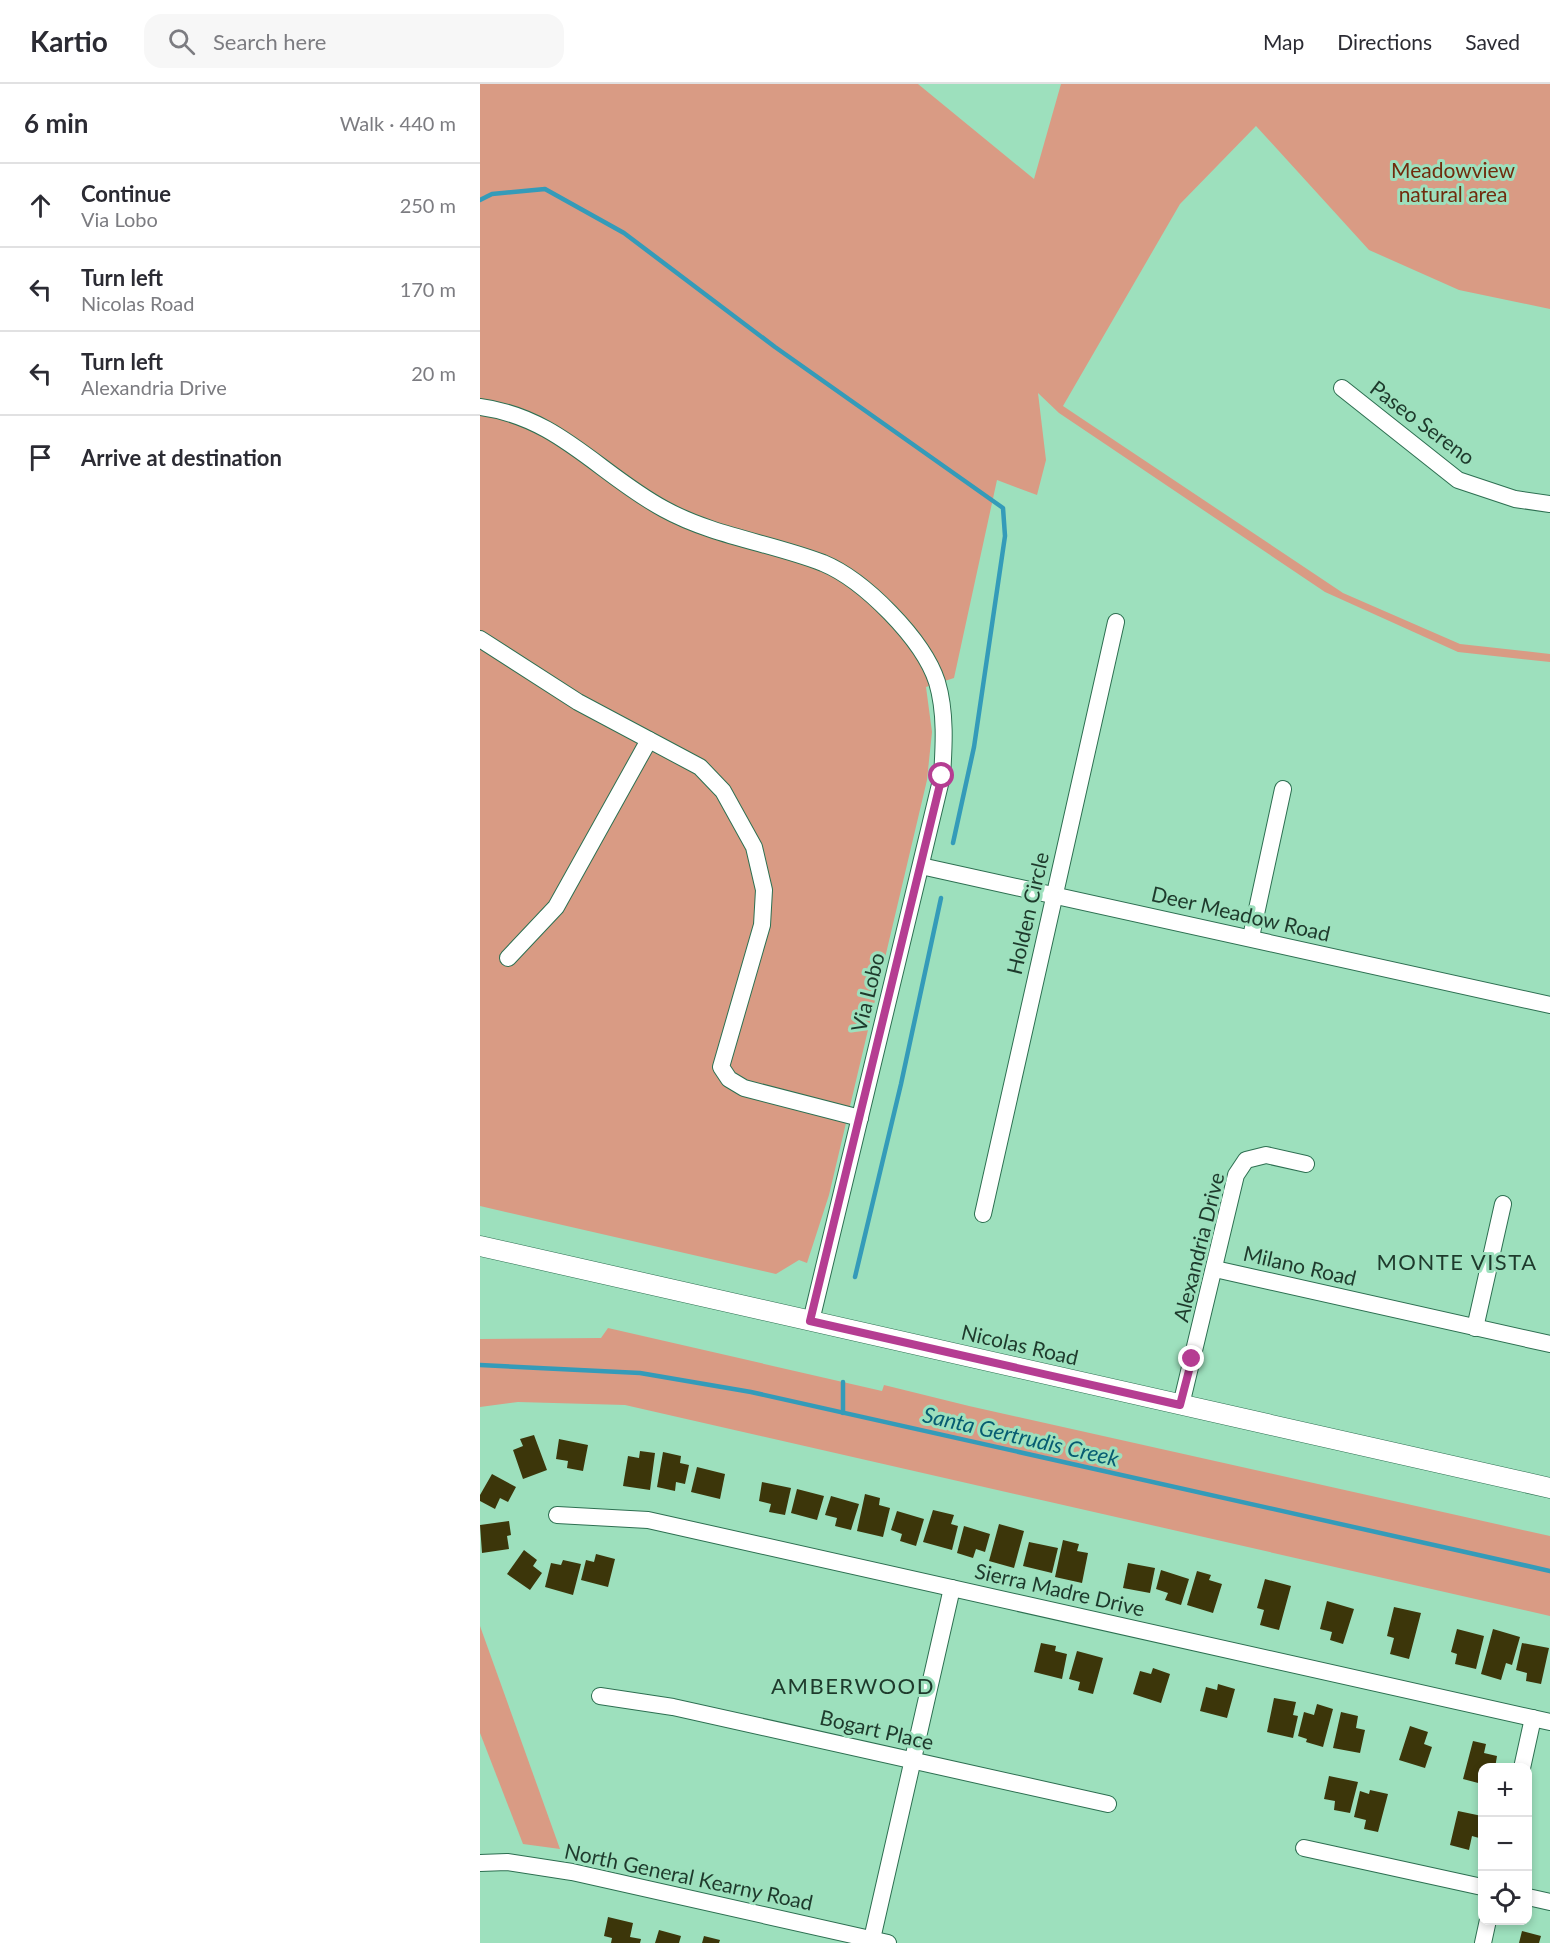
<!DOCTYPE html>
<html lang="en">
<head>
<meta charset="utf-8">
<style>
  :root { --surface:#fff; --page:#f7f7f7; --text:#2b2b33; --muted:#7c7c81; --line:#e1e1e2 }
  body { margin:0; font-family:Lato,sans-serif; background:var(--page); color:var(--text) }
  .controls { position:absolute; right:18px; bottom:18px; display:grid; overflow:hidden; border-radius:12px; box-shadow:0 3px 9px #0003 }
  .controls button { width:54px; height:54px; display:grid; place-items:center; padding:0; border:0; border-bottom:2px solid var(--line); background:var(--surface); color:var(--text); font:30px sans-serif }
  .stop { position:absolute; width:18px; height:18px; margin:-14px; border:4px solid #b53d92; border-radius:50%; background:#fff }
  .stop.end { background:#b53d92; border-color:#fff; box-shadow:0 2px 6px #0008 }
  .list { margin:0; padding:0; list-style:none }
  h2 { display:flex; justify-content:space-between; align-items:center; height:78px; margin:0; padding:0 24px; font-size:26px }
  h2 small { font-size:20px; font-weight:400; color:var(--muted) }
  .list li { display:grid; grid-template-columns:39px 1fr auto; gap:18px; align-items:center; box-sizing:border-box; height:84px; padding:0 24px; border-top:2px solid var(--line) }
  .list b { display:block; font-size:22px; white-space:nowrap }
  .list p { margin:0; font-size:20px; white-space:nowrap; color:var(--muted) }
  .list em { font-size:20px; font-style:normal; color:var(--muted) }
  .icon { flex:none; width:33px; height:33px; fill:none; stroke:currentColor; stroke-width:2; stroke-linecap:round; stroke-linejoin:round }
  .map { position:relative; flex:none; width:1070px; height:1859px; overflow:hidden }
  header { display:flex; align-items:center; gap:36px; box-sizing:border-box; height:84px; padding:0 30px; background:var(--surface); border-bottom:2px solid var(--line) }
  header strong { font-size:28px }
  nav { display:flex; gap:33px; margin-inline-start:auto; font-size:21px }
  .search { width:420px; height:54px; background:var(--page); display:flex; align-items:center; gap:15px; box-sizing:border-box; padding:0 21px; border-radius:18px; color:var(--muted); font-size:22px }
  main { display:flex }
  aside { flex:1; background:var(--surface) }
  .map>svg:first-child { display:block }
</style>
</head>
<body>
<header>
<strong>Kartio</strong>
<div class="search"><svg class="icon" aria-label="search" viewBox="0 0 24 24"><circle cx="10" cy="10" r="6"/><path d="M15 15l6 6"/></svg>Search here</div>
<nav><a>Map</a><a>Directions</a><a>Saved</a></nav>
</header>
<main>
<aside>
<h2>6 min<small>Walk · 440 m</small></h2>
<ul class="list">
<li><svg class="icon" aria-label="ahead" viewBox="0 0 24 24"><path d="M12 20V5M6 11l6-6 6 6"/></svg><div><b>Continue</b><p>Via Lobo</p></div><em>250 m</em></li>
<li><svg class="icon" aria-label="left" viewBox="0 0 24 24"><path d="M17 20v-9H6M10 6l-5 5 5 5"/></svg><div><b>Turn left</b><p>Nicolas Road</p></div><em>170 m</em></li>
<li><svg class="icon" aria-label="left" viewBox="0 0 24 24"><path d="M17 20v-9H6M10 6l-5 5 5 5"/></svg><div><b>Turn left</b><p>Alexandria Drive</p></div><em>20 m</em></li>
<li><svg class="icon" aria-label="arrive" viewBox="0 0 24 24"><path d="M6 21V4h12l-3 4 3 4H6"/></svg><div><b>Arrive at destination</b></div></li>
</ul>
</aside>
<div class="map">
<svg width="1070" height="1859" viewBox="0 0 1070 1859">
  <rect width="100%" height="100%" fill="#9de0bd"/>
  <g fill="#d99b84">
    <path d="M 0,0 L 438,0 L 554,95 L 581,0 L 1070,0 L 1070,225 L 979,206 L 889,166 L 776,42 L 700,120 L 583,322 L 863,509 L 980,560 L 1070,570 L 1070,578 L 978,568 L 845,508 L 579,329 L 558,309 L 566,376 L 557,411 L 517,396 L 474,594 L 446,603 L 452,648 L 447,696 L 349,1111 L 327,1179 L 319,1176 L 296,1190 L 0,1122 Z"/>
    <path d="M 128,1244 L 402,1307 L 404,1301 L 489,1322 L 1070,1452 L 1070,1532 L 145,1321 L 38,1318 L 0,1323 L 0,1255 L 121,1254 Z"/>
    <path d="M 0,1542 L 80,1765 L 43,1760 L 0,1649 Z"/>
  </g>
  <g fill="none" stroke-linecap="round" stroke-linejoin="round">
    <g stroke="#349bb9" stroke-width="4.5">
      <path d="M 0,116 L 12,110 L 65,105 L 144,149 L 295,263 L 523,424 L 525,452 L 494,663 L 473,759"/>
      <path d="M 375,1193 L 421,1000 L 461,814"/>
      <path d="M 0,1281 L 160,1289 L 271,1308 L 1070,1487"/>
      <path d="M 363,1329 L 363,1298"/>
    </g>
  </g>
  <g fill="#3c360a">
    <path d="M 54,1351 L 67,1386 L 43,1395 L 33,1366 L 43,1362 L 40,1355 Z"/>
    <path d="M 79,1355 L 108,1361 L 103,1387 L 87,1384 L 88,1377 L 76,1375 Z"/>
    <path d="M 160,1367 L 175,1369 L 170,1406 L 143,1402 L 148,1372 L 159,1374 Z"/>
    <path d="M 183,1368 L 201,1372 L 200,1379 L 209,1381 L 205,1400 L 196,1398 L 195,1407 L 177,1403 Z"/>
    <path d="M 217,1383 L 245,1390 L 240,1415 L 211,1408 Z"/>
    <path d="M 12,1390 L 36,1403 L 28,1418 L 20,1414 L 15,1425 L 0,1417 L 0,1411 Z"/>
    <path d="M 282,1398 L 311,1404 L 305,1431 L 289,1428 L 291,1420 L 279,1417 Z"/>
    <path d="M 317,1405 L 344,1412 L 337,1436 L 311,1429 Z"/>
    <path d="M 385,1410 L 400,1414 L 399,1421 L 410,1424 L 403,1453 L 377,1447 Z"/>
    <path d="M 351,1412 L 379,1420 L 371,1446 L 355,1442 L 357,1434 L 345,1431 Z"/>
    <path d="M 453,1426 L 474,1431 L 471,1440 L 478,1442 L 472,1466 L 443,1458 Z"/>
    <path d="M 417,1427 L 444,1435 L 436,1462 L 420,1457 L 422,1450 L 411,1446 Z"/>
    <path d="M 29,1437 L 31,1451 L 27,1452 L 29,1465 L 2,1469 L 0,1441 Z"/>
    <path d="M 519,1440 L 544,1447 L 534,1484 L 509,1477 Z"/>
    <path d="M 484,1442 L 510,1450 L 505,1468 L 496,1465 L 493,1474 L 477,1469 Z"/>
    <path d="M 583,1456 L 599,1460 L 597,1467 L 608,1469 L 602,1499 L 575,1493 Z"/>
    <path d="M 549,1458 L 578,1464 L 572,1489 L 543,1482 Z"/>
    <path d="M 44,1466 L 57,1476 L 53,1482 L 62,1489 L 50,1506 L 27,1490 Z"/>
    <path d="M 116,1470 L 135,1475 L 128,1503 L 101,1496 L 106,1476 L 114,1478 Z"/>
    <path d="M 83,1476 L 101,1480 L 93,1511 L 65,1503 L 71,1479 L 81,1481 Z"/>
    <path d="M 648,1479 L 675,1484 L 670,1509 L 643,1504 Z"/>
    <path d="M 681,1486 L 709,1495 L 701,1521 L 685,1516 L 688,1509 L 676,1505 Z"/>
    <path d="M 717,1487 L 731,1491 L 729,1496 L 742,1500 L 733,1529 L 707,1521 Z"/>
    <path d="M 785,1495 L 811,1502 L 799,1546 L 780,1541 L 784,1526 L 777,1524 Z"/>
    <path d="M 847,1517 L 874,1525 L 863,1560 L 850,1556 L 852,1548 L 840,1545 Z"/>
    <path d="M 914,1523 L 941,1529 L 929,1575 L 910,1570 L 914,1554 L 907,1552 Z"/>
    <path d="M 977,1545 L 1004,1552 L 996,1585 L 975,1580 L 977,1570 L 971,1568 Z"/>
    <path d="M 1013,1545 L 1040,1553 L 1032,1581 L 1026,1579 L 1021,1596 L 1001,1590 Z"/>
    <path d="M 561,1559 L 576,1562 L 575,1567 L 587,1570 L 582,1595 L 554,1588 Z"/>
    <path d="M 1042,1559 L 1069,1564 L 1061,1600 L 1046,1597 L 1047,1589 L 1036,1586 Z"/>
    <path d="M 597,1567 L 623,1574 L 613,1610 L 598,1606 L 600,1598 L 589,1595 Z"/>
    <path d="M 673,1584 L 690,1590 L 681,1619 L 653,1610 L 660,1587 L 671,1590 Z"/>
    <path d="M 738,1600 L 755,1605 L 747,1634 L 720,1627 L 726,1603 L 737,1606 Z"/>
    <path d="M 794,1614 L 816,1618 L 813,1631 L 818,1632 L 813,1654 L 787,1648 Z"/>
    <path d="M 837,1620 L 853,1625 L 843,1663 L 826,1658 L 827,1655 L 818,1652 L 824,1628 L 834,1631 Z"/>
    <path d="M 861,1628 L 878,1632 L 876,1644 L 885,1646 L 880,1669 L 853,1664 Z"/>
    <path d="M 930,1642 L 948,1648 L 944,1660 L 952,1663 L 945,1684 L 919,1676 Z"/>
    <path d="M 993,1657 L 1006,1660 L 1004,1669 L 1017,1672 L 1015,1684 L 1002,1684 L 1002,1700 L 983,1695 Z"/>
    <path d="M 849,1692 L 878,1698 L 870,1729 L 854,1726 L 855,1717 L 844,1715 Z"/>
    <path d="M 890,1706 L 908,1710 L 898,1748 L 884,1745 L 886,1736 L 874,1733 L 880,1707 L 889,1710 Z"/>
    <path d="M 978,1727 L 1002,1732 L 999,1754 L 992,1752 L 989,1766 L 970,1761 Z"/>
    <path d="M 128,1833 L 153,1839 L 150,1853 L 161,1855 L 160,1859 L 131,1859 L 132,1854 L 124,1852 Z"/>
    <path d="M 179,1846 L 201,1852 L 199,1859 L 175,1859 Z"/>
    <path d="M 1042,1847 L 1061,1852 L 1059,1859 L 1039,1859 Z"/>
    <path d="M 224,1852 L 240,1856 L 239,1859 L 222,1859 Z"/>
  </g>
  <g fill="none" stroke-linecap="round" stroke-linejoin="round">
    <defs>
      <g id="minor">
        <path d="M 862,304 L 978,396 L 1035,415 L 1070,420"/>
        <path d="M 0,323 C 78,333 119,390 184,425 C 233,452 291,459 343,479 C 384,496 443,555 457,598 C 466,628 464,662 462,692 L 331,1237"/>
        <path d="M 0,555 L 98,618 L 220,683 L 243,707 L 274,763 L 284,806 L 282,841 L 241,983 L 249,995 L 264,1004 L 380,1034"/>
        <path d="M 441,782 L 1070,921"/>
        <path d="M 771,853 L 803,705"/>
        <path d="M 28,874 L 76,823 L 169,656"/>
        <path d="M 503,1130 L 636,538"/>
        <path d="M 735,1185 L 1070,1260"/>
        <path d="M 995,1244 L 1023,1120"/>
        <path d="M 701,1321 L 756,1091 L 766,1076 L 786,1071 L 826,1080"/>
        <path d="M 77,1431 L 168,1436 L 1070,1638"/>
        <path d="M 120,1612 L 193,1623 L 628,1720"/>
        <path d="M 1042,1684 L 1053,1634"/>
        <path d="M 824,1764 L 1002,1803"/>
        <path d="M 0,1779 L 27,1778 L 92,1788 L 408,1859"/>
        <path d="M 1048,1813 L 1070,1818"/>
        <path d="M 392,1855 L 472,1504"/>
        <path d="M 1003,1859 L 1008,1836"/>
      </g>
      <path id="major" d="M 0,1162 L 1070,1404"/>
    </defs>
    <use href="#minor" stroke="#2d6f51" stroke-width="18"/>
    <use href="#major" stroke="#2d6f51" stroke-width="21"/>
    <use href="#minor" stroke="#fff" stroke-width="16"/>
    <use href="#major" stroke="#fff" stroke-width="20"/>
  </g>
  <g fill="none" stroke-linecap="round" stroke-linejoin="round">
    <path stroke="#b53d92" stroke-width="8" d="M 462,692 L 330,1237 L 700,1321 L 712,1275"/>
  </g>
  <g text-anchor="middle" dominant-baseline="central" stroke-width="6" stroke-linejoin="round" paint-order="stroke">
    <g font-size="21" fill="#702c0e" stroke="#9de0bd">
      <text x="973" y="85">Meadowview<tspan x="973" dy="24">natural area</tspan></text>
    </g>
    <g font-size="21" fill="#1e3a2c" stroke="#9de0bd">
      <text transform="translate(943 338) rotate(37)">Paseo Sereno</text>
      <text transform="translate(547 829) rotate(-77)">Holden Circle</text>
      <text transform="translate(761 829) rotate(13)">Deer Meadow Road</text>
      <text transform="translate(387 908) rotate(-76)">Via Lobo</text>
      <text transform="translate(718 1163) rotate(-76)">Alexandria Drive</text>
      <text transform="translate(820 1181) rotate(13)">Milano Road</text>
      <text transform="translate(540 1260) rotate(13)">Nicolas Road</text>
      <text transform="translate(580 1505) rotate(13)">Sierra Madre Drive</text>
      <text transform="translate(397 1645) rotate(13)">Bogart Place</text>
      <text transform="translate(209 1792) rotate(12)">North General Kearny Road</text>
    </g>
    <g font-size="22" letter-spacing="1.5" fill="#1e3a2c" stroke="#9de0bd">
      <text x="977" y="1177">MONTE VISTA</text>
      <text x="373" y="1601">AMBERWOOD</text>
    </g>
    <g font-size="22" font-style="italic" fill="#065c72" stroke="#9de0bd">
      <text transform="translate(541 1352) rotate(13)">Santa Gertrudis Creek</text>
    </g>
  </g>
</svg>
<div class="controls">
<button>+</button>
<button>−</button>
<button><svg class="icon" aria-label="locate" viewBox="0 0 24 24"><circle cx="12" cy="12" r="6"/><path d="M12 2v4M12 18v4M2 12h4M18 12h4"/></svg></button>
</div>
<div class="stop" style="left:462px;top:692px"></div>
<div class="stop end" style="left:712px;top:1275px"></div>
</div>
</main>
</body>
</html>
